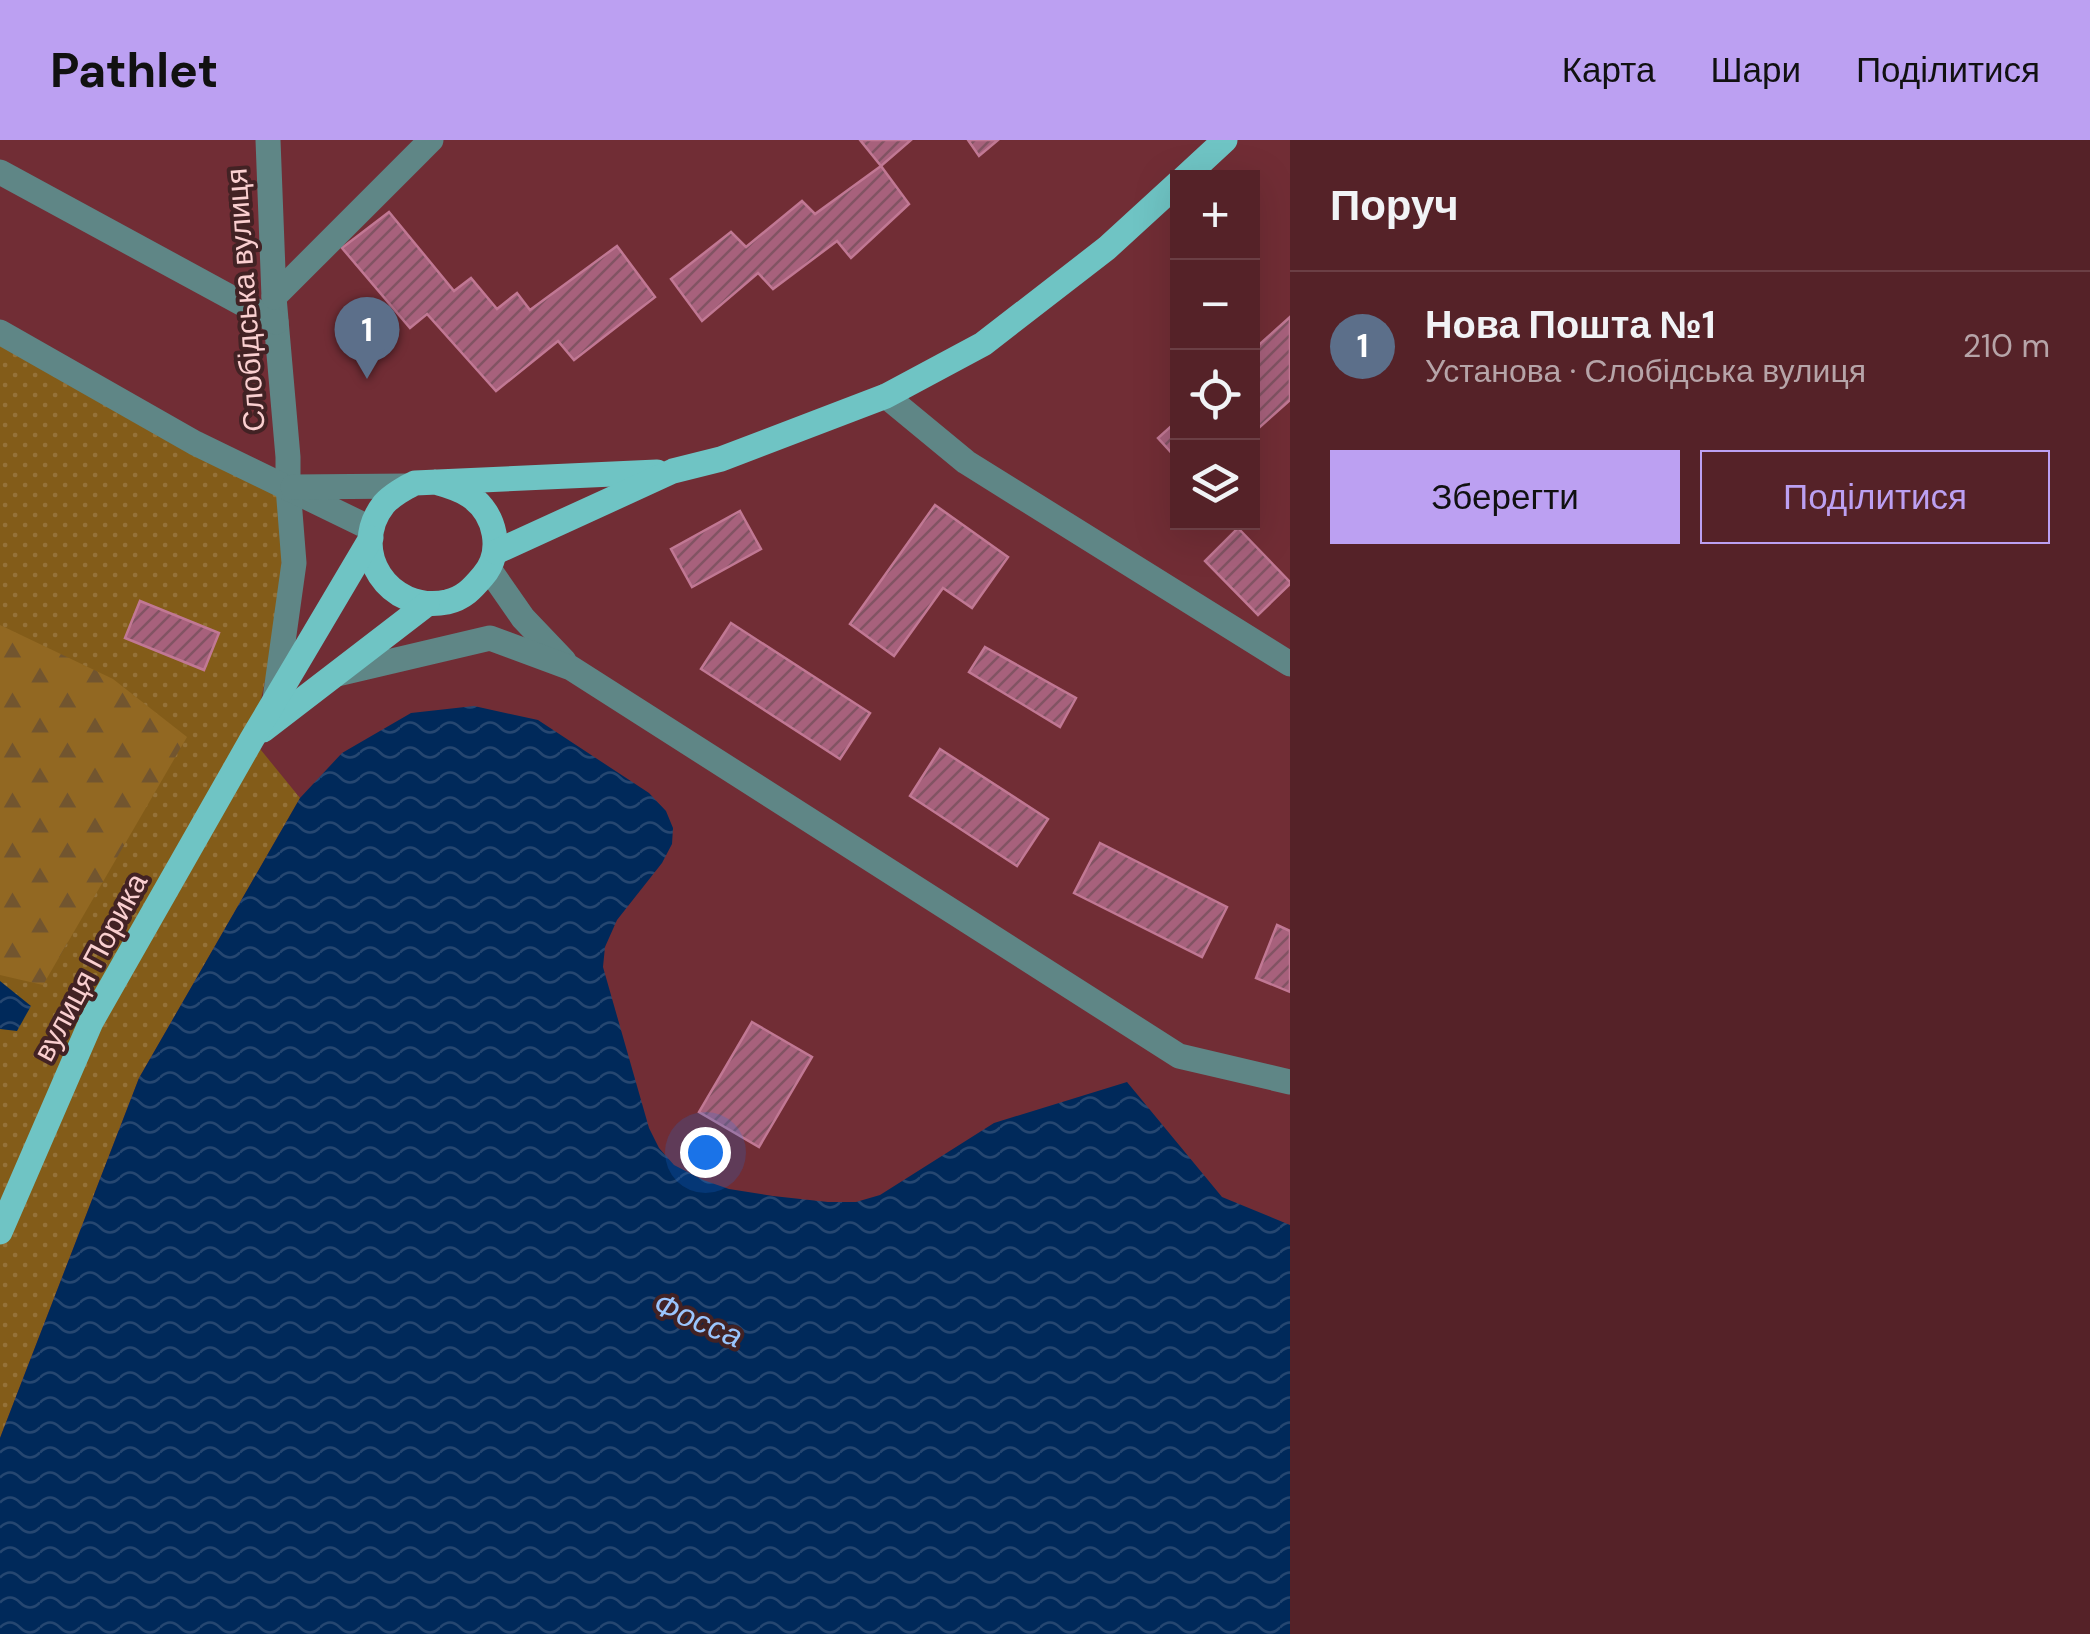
<!DOCTYPE html>
<html lang="uk">
<head>
<meta charset="utf-8">
<style>
  :root { --surface:#552228; --page:#5e2f34; --text:#f1f3f6; --muted:#b6a4a8; --line:#6b3f45; --accent:#bca0f2 }
  body { margin:0; font-family:"DM Sans",sans-serif; background:var(--page); color:var(--text) }
  .controls { position:absolute; right:30px; top:30px; display:grid; overflow:hidden; border-radius:0px; box-shadow:0 10px 40px #0002 }
  .controls button { width:90px; height:90px; display:grid; place-items:center; padding:0; border:0; border-bottom:2px solid var(--line); background:var(--surface); color:var(--text); font:50px sans-serif }
  .you { position:absolute; left:705px; top:1012px; width:35px; height:35px; margin:-25px; border:8px solid #fff; border-radius:50%; background:#1a73e8; box-shadow:0 0 0 15px #1a73e833 }
  .badge { display:grid; place-items:center; width:65px; height:65px; border-radius:50%; background:var(--accent); color:#fff; font-size:32px; font-weight:700 }
  .pin { position:absolute; translate:-50% -82px; filter:drop-shadow(0 2px 5px #0008) }
  .pin::after { content:''; position:absolute; top:52px; width:35px; height:30px; background:inherit; clip-path:polygon(0 0,100% 0,50% 100%) }
  .list { margin:0; padding:0; list-style:none }
  h2 { display:flex; justify-content:space-between; align-items:center; height:130px; margin:0; padding:0 40px; font-size:42px }
  h2 small { font-size:32px; font-weight:400; color:var(--muted) }
  .list li { display:grid; grid-template-columns:65px 1fr auto; gap:30px; align-items:center; box-sizing:border-box; height:150px; padding:0 40px; border-top:2px solid var(--line) }
  .list b { display:block; font-size:38px; white-space:nowrap }
  .list p { margin:0; font-size:32px; white-space:nowrap; color:var(--muted) }
  .list em { font-size:32px; font-style:normal; color:var(--muted) }
  .actions { display:flex; gap:20px; padding:30px 40px }
  .actions a { flex:1; padding:22px 0; border:2px solid var(--accent); border-radius:0px; text-align:center; font-size:35px; color:var(--accent) }
  .actions .main { background:var(--accent); color:#111 }
  .icon { flex:none; width:55px; height:55px; fill:none; stroke:currentColor; stroke-width:2; stroke-linecap:round; stroke-linejoin:round }
  .map { position:relative; flex:none; width:1290px; height:1494px; overflow:hidden }
  header { display:flex; align-items:center; gap:60px; box-sizing:border-box; height:140px; padding:0 50px; background:var(--accent); color:#111 }
  header strong { font-size:48px }
  nav { display:flex; gap:55px; margin-inline-start:auto; font-size:35px }
  main { display:flex }
  aside { flex:1; background:var(--surface) }
  .map>svg:first-child { display:block }
</style>
</head>
<body>
<header>
<strong>Pathlet</strong>
<nav><a>Карта</a><a>Шари</a><a>Поділитися</a></nav>
</header>
<main>
<div class="map">
<svg width="1290" height="1494" viewBox="0 0 1290 1494">
  <defs>
    <pattern id="grass-dots" width="8" height="8" patternUnits="userSpaceOnUse" patternTransform="scale(2.5)"><rect width="8" height="8" fill="#835c19"/><path d="M2 2h.1M6 6h.1" fill="none" stroke="#957239" stroke-width="1.8" stroke-linecap="round"/></pattern>
    <pattern id="forest-firs" width="22" height="20" patternUnits="userSpaceOnUse" patternTransform="scale(2.5)"><rect width="22" height="20" fill="#926822"/><path d="M5 1l3.5 6h-7zM16 11l3.5 6h-7z" fill="#72552f"/></pattern>
    <pattern id="water-waves" width="16" height="10" patternUnits="userSpaceOnUse" patternTransform="scale(2.5)"><rect width="16" height="10" fill="#00295a"/><path d="M0 5q4-4 8 0t8 0" fill="none" stroke="#264771"/></pattern>
    <pattern id="building-hatch" width="6" height="6" patternUnits="userSpaceOnUse" patternTransform="scale(2.5)"><rect width="6" height="6" fill="#a7617c"/><path d="M-1 1l2-2M0 6l6-6M5 7l2-2" fill="none" stroke="#825363"/></pattern>
  </defs>
  <rect width="100%" height="100%" fill="#712d35"/>
  <path fill="url(#grass-dots)" d="M 0,192 L 288,347 L 276,493 L 252,599 L 300,658 L 139,938 L 0,1298 Z"/>
  <path fill="url(#forest-firs)" d="M 0,485 L 113,539 L 187,597 L 43,845 L 0,835 Z"/>
  <g fill="url(#water-waves)">
    <path d="M 474,566 L 538,580 L 649,653 L 666,671 L 673,688 L 672,704 L 662,723 L 617,780 L 605,807 L 603,827 L 649,988 L 659,1008 L 674,1025 L 703,1040 L 729,1049 L 773,1056 L 828,1062 L 856,1062 L 880,1055 L 994,983 L 1127,942 L 1222,1057 L 1290,1085 L 1290,1494 L 0,1494 L 0,1298 L 139,938 L 300,658 L 342,613 L 411,573 Z"/>
    <path d="M 0,841 L 31,866 L 17,891 L 0,889 Z"/>
  </g>
  <g fill="url(#building-hatch)" stroke="#c17894" stroke-width="2.5">
    <path d="M 860,0 L 911,0 L 881,26 Z"/>
    <path d="M 968,0 L 998,0 L 979,16 Z"/>
    <path d="M 881,26 L 909,64 L 851,118 L 837,101 L 773,149 L 758,133 L 702,181 L 671,139 L 731,92 L 746,107 L 802,61 L 815,74 Z"/>
    <path d="M 389,72 L 454,151 L 471,138 L 497,169 L 517,153 L 530,170 L 617,106 L 655,157 L 574,220 L 558,201 L 496,251 L 427,174 L 410,188 L 342,108 Z"/>
    <path d="M 1290,177 L 1290,260 L 1252,294 L 1252,211 Z"/>
    <path d="M 1178,280 L 1178,320 L 1158,298 Z"/>
    <path d="M 935,365 L 1008,417 L 972,468 L 943,448 L 894,516 L 850,484 Z"/>
    <path d="M 740,371 L 761,409 L 692,447 L 671,409 Z"/>
    <path d="M 1238,388 L 1290,442 L 1290,444 L 1258,475 L 1205,421 Z"/>
    <path d="M 140,461 L 219,493 L 204,530 L 125,498 Z"/>
    <path d="M 731,483 L 870,573 L 840,619 L 701,529 Z"/>
    <path d="M 985,507 L 1076,558 L 1060,587 L 969,532 Z"/>
    <path d="M 940,609 L 1048,679 L 1017,726 L 910,656 Z"/>
    <path d="M 1100,703 L 1227,767 L 1202,817 L 1074,753 Z"/>
    <path d="M 1277,785 L 1290,791 L 1290,852 L 1256,838 Z"/>
    <path d="M 752,882 L 812,917 L 759,1007 L 699,972 Z"/>
  </g>
  <g fill="none" stroke-linecap="round" stroke-linejoin="round">
    <g stroke="#5f8686" stroke-width="25">
      <path d="M 268,0 L 274,157 L 288,317 L 288,347 L 294,423 L 275,559"/>
      <path d="M 0,32 L 276,182"/>
      <path d="M 274,157 L 431,0"/>
      <path d="M 0,192 L 195,303 L 372,389"/>
      <path d="M 886,256 L 966,322 L 1290,524"/>
      <path d="M 293,347 L 409,346"/>
      <path d="M 489,429 L 523,478 L 564,521"/>
      <path d="M 337,534 L 490,498 L 571,528 L 1179,916 L 1290,942"/>
    </g>
    <g stroke="#6fc4c4" stroke-width="25">
      <path d="M 1184,38 L 1225,0"/>
      <path d="M 435,342 C 446,345 460,349 470,356 C 496,374 504,412 483,436 C 472,449 464,458 447,462 C 389,474 347,411 384,364 C 391,356 406,347 415,343 L 657,332"/>
      <path d="M 496,412 L 673,331 L 721,319 L 886,256 L 983,204 L 1107,108 L 1178,43"/>
      <path d="M 263,590 L 427,464"/>
      <path d="M 0,1092 L 91,882 L 252,599 L 371,398"/>
    </g>
  </g>
  <g text-anchor="middle" dominant-baseline="central" stroke-width="8" stroke-linejoin="round" paint-order="stroke">
    <g font-size="30" fill="#facfd0" stroke="#422224">
      <text transform="translate(245 160) rotate(-94)">Слобідська вулиця</text>
      <text transform="translate(90 827) rotate(-62)">вулиця Порика</text>
    </g>
    <g font-size="32" font-style="italic" fill="#9ac5fe" stroke="#422224">
      <text transform="translate(698 1180) rotate(23)">Фосса</text>
    </g>
  </g>
</svg>
<div class="controls">
<button>+</button>
<button>−</button>
<button><svg class="icon" aria-label="locate" viewBox="0 0 24 24"><circle cx="12" cy="12" r="6"/><path d="M12 2v4M12 18v4M2 12h4M18 12h4"/></svg></button>
<button><svg class="icon" aria-label="layers" viewBox="0 0 24 24"><path d="M12 4l9 5-9 5-9-5zM3 14l9 5 9-5"/></svg></button>
</div>
<div class="you"></div>
<div class="pin badge" style="left:367px;top:239px;background:#5c6f8a">1</div>
</div>
<aside>
<h2>Поруч<small></small></h2>
<ul class="list">
<li><span class="badge" style="background:#5c6f8a">1</span><div><b>Нова Пошта №1</b><p>Установа · Слобідська вулиця</p></div><em>210 m</em></li>
</ul>
<div class="actions"><a class="main">Зберегти</a><a>Поділитися</a></div>
</aside>
</main>
</body>
</html>
